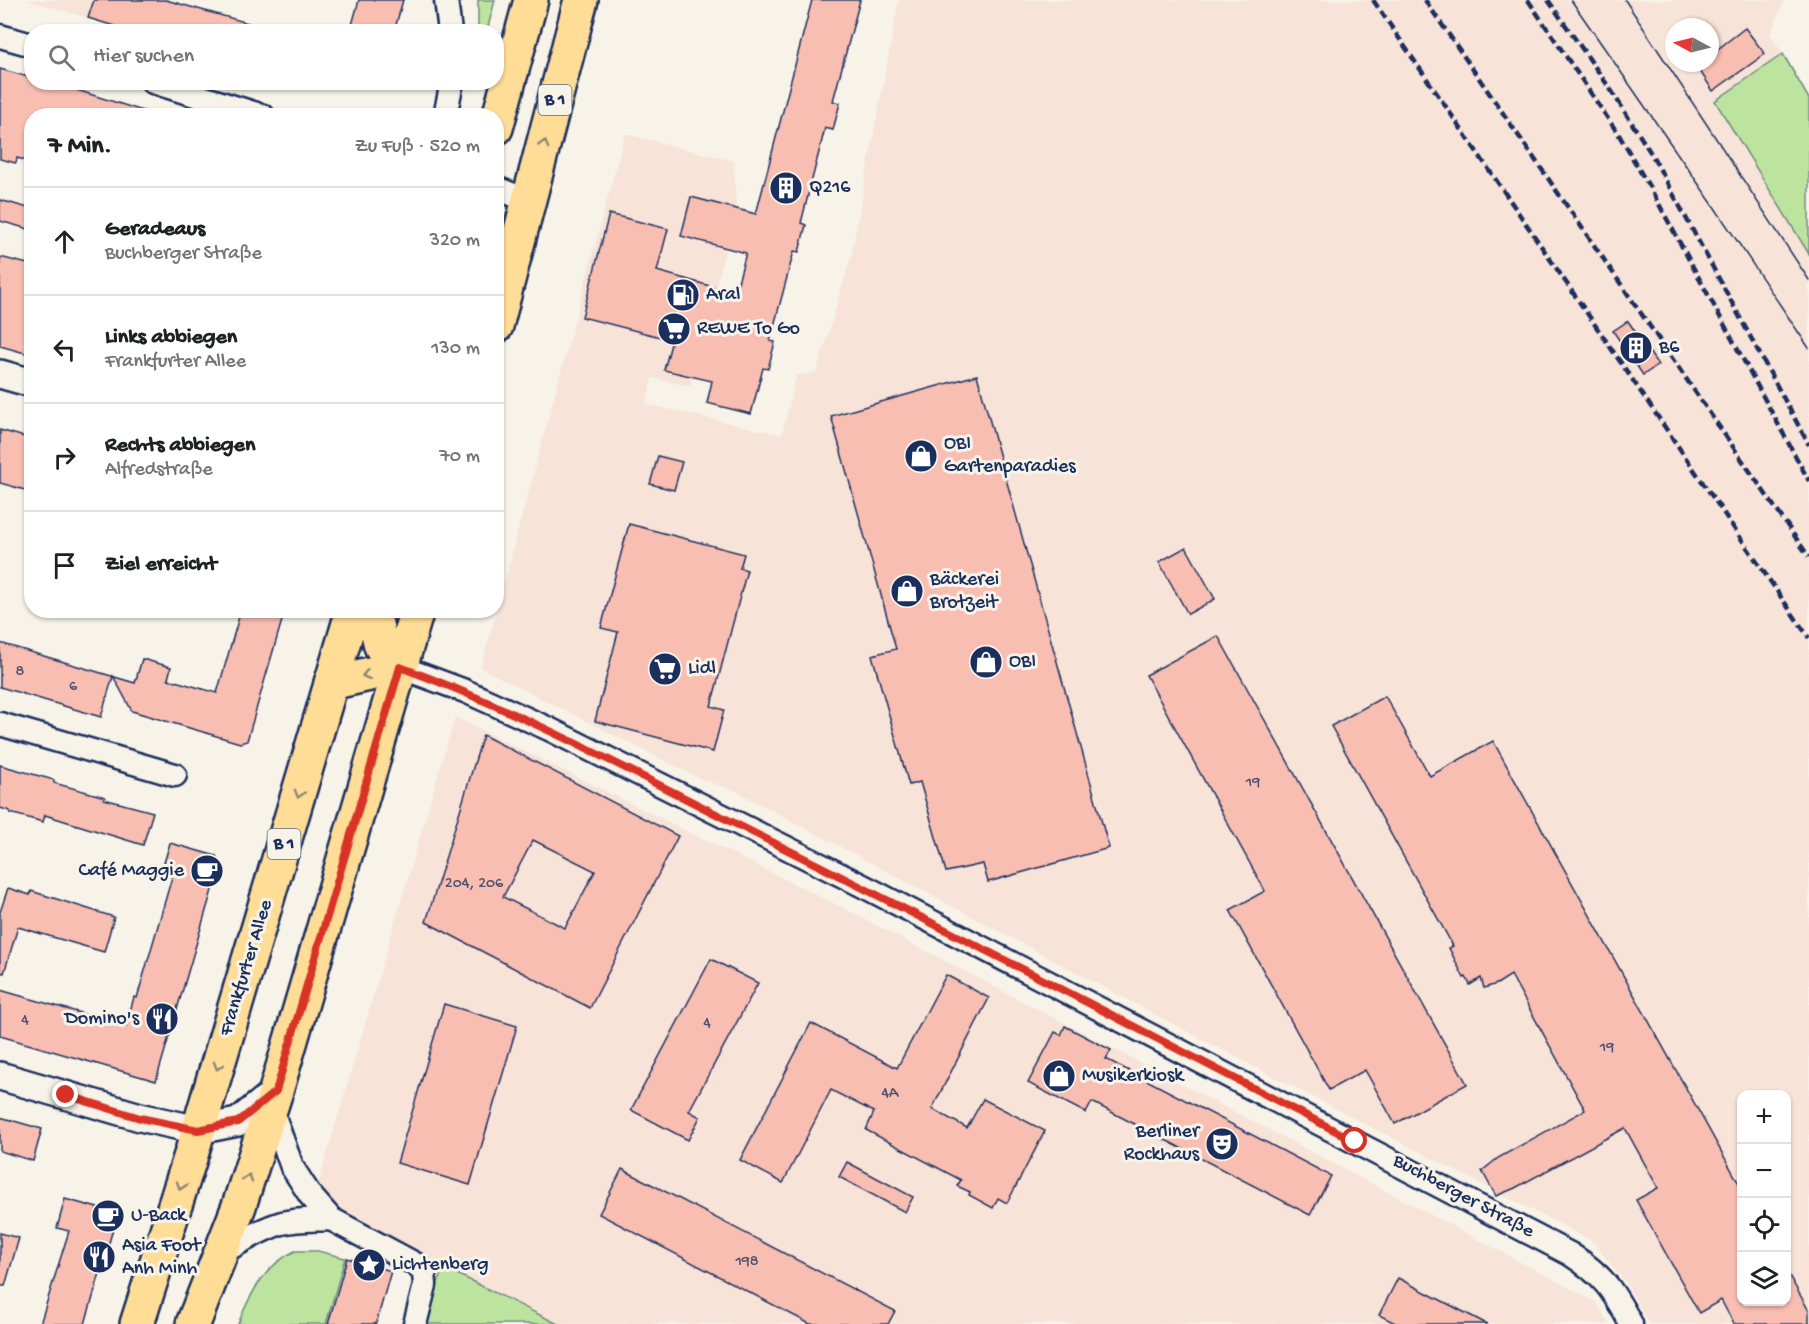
<!DOCTYPE html>
<html lang="de">
<head>
<meta charset="utf-8">
<style>
  :root { --surface:#fff; --page:#f2f2f2; --text:#202124; --muted:#757577; --line:#e0e0e0 }
  body { margin:0; font-family:"Gochi Hand",sans-serif; background:var(--page); color:var(--text) }
  .controls { position:absolute; right:18px; bottom:18px; display:grid; overflow:hidden; border-radius:12px; box-shadow:0 2px 4px #0004 }
  .controls button { width:54px; height:54px; display:grid; place-items:center; padding:0; border:0; border-bottom:2px solid var(--line); background:var(--surface); color:var(--text); font:30px sans-serif }
  .compass { position:absolute; left:1665px; top:18px; width:54px; height:54px; border-radius:50%; background:var(--surface); box-shadow:0 2px 4px #0004; rotate:277deg }
  .stop { position:absolute; width:18px; height:18px; margin:-14px; border:4px solid #d93025; border-radius:50%; background:#fff }
  .stop.end { background:#d93025; border-color:#fff; box-shadow:0 2px 6px #0008 }
  .list { margin:0; padding:0; list-style:none }
  h2 { display:flex; justify-content:space-between; align-items:center; height:78px; margin:0; padding:0 24px; font-size:26px }
  h2 small { font-size:20px; font-weight:400; color:var(--muted) }
  .list li { display:grid; grid-template-columns:39px 1fr auto; gap:18px; align-items:center; box-sizing:border-box; height:108px; padding:0 24px; border-top:2px solid var(--line) }
  .list b { display:block; font-size:22px; white-space:nowrap }
  .list p { margin:0; font-size:20px; white-space:nowrap; color:var(--muted) }
  .list em { font-size:20px; font-style:normal; color:var(--muted) }
  .icon { flex:none; width:33px; height:33px; fill:none; stroke:currentColor; stroke-width:2; stroke-linecap:round; stroke-linejoin:round }
  .map { position:relative; flex:none; width:1809px; height:1324px; overflow:hidden }
  .search { position:absolute; background:var(--surface); box-shadow:0 2px 4px #0004; left:24px; top:24px; width:480px; height:66px; display:flex; align-items:center; gap:15px; box-sizing:border-box; padding:0 21px; border-radius:24px; color:var(--muted); font-size:22px }
  .panel { position:absolute; background:var(--surface); box-shadow:0 2px 4px #0004; left:24px; top:108px; width:480px; height:510px; border-radius:24px }
  .map>svg:first-child { display:block }
</style>
</head>
<body>
<div class="map">
<svg width="1809" height="1324" viewBox="0 0 1809 1324">
  <rect width="100%" height="100%" fill="#f7f3e8"/>
  <filter id="ink" filterUnits="userSpaceOnUse"><feTurbulence type="fractalNoise" baseFrequency=".0167" numOctaves="2"/><feDisplacementMap in="SourceGraphic" scale="12" xChannelSelector="R" yChannelSelector="G"/><feConvolveMatrix kernelMatrix="1 2 1 2 8 2 1 2 1" color-interpolation-filters="sRGB"/></filter>
  <g filter="url(#ink)">
    <g fill="#f7e3d8" fill-rule="evenodd">
      <path d="M 27,0 L 142,0 L 133,31 Z"/>
      <path d="M 899,0 L 1785,0 L 1770,34 L 1783,54 L 1715,101 L 1809,254 L 1809,1324 L 1649,1324 L 1626,1283 L 1592,1241 L 1209,1043 L 734,790 L 703,780 L 481,668 L 625,134 L 734,161 L 736,210 L 690,386 L 652,378 L 646,404 L 782,435 L 796,376 L 817,372 L 851,256 ZM 1674,27 L 1710,27 L 1710,63 L 1674,63 ZM 1742,1094 L 1786,1094 L 1786,1302 L 1742,1302 Z"/>
      <path d="M 455,717 L 839,906 L 1348,1171 L 1596,1302 L 1609,1324 L 558,1324 L 403,1247 L 349,1218 L 317,1188 Z"/>
    </g>
    <g fill="#bde49f" stroke="#6c8a7e" stroke-width="1.5">
      <path d="M 478,0 L 495,0 L 487,31 L 478,31 Z"/>
      <path d="M 1783,54 L 1809,99 L 1809,254 L 1715,101 Z"/>
      <path d="M 295,1251 L 318,1251 L 345,1258 L 326,1324 L 238,1324 C 250,1294 265,1265 295,1251 Z"/>
      <path d="M 443,1267 L 558,1324 L 425,1324 Z"/>
    </g>
    <g fill="#f8beb2" stroke="#1b2f5e" stroke-width="1.5" fill-rule="evenodd">
      <path d="M 94,0 L 166,0 L 259,26 L 259,32 L 134,32 L 88,18 Z"/>
      <path d="M 359,0 L 403,0 L 394,32 L 350,32 Z"/>
      <path d="M 812,0 L 860,0 L 833,101 L 840,103 L 833,130 L 825,128 L 801,223 L 806,225 L 799,252 L 794,251 L 770,341 L 775,342 L 768,369 L 763,368 L 751,414 L 707,403 L 712,381 L 664,370 L 672,340 L 582,317 L 609,214 L 668,229 L 657,271 L 735,293 L 746,253 L 681,236 L 691,197 L 756,214 Z"/>
      <path d="M 1745,28 L 1765,54 L 1713,91 L 1696,65 L 1699,63 L 1710,63 L 1710,55 Z"/>
      <path d="M 0,69 L 32,78 L 32,82 L 58,84 L 143,111 L 143,116 L 32,116 L 32,162 L 17,158 L 16,163 L 0,159 Z"/>
      <path d="M 0,200 L 32,209 L 32,230 L 0,221 Z"/>
      <path d="M 0,257 L 32,265 L 32,355 L 0,346 Z"/>
      <path d="M 1628,321 L 1658,365 L 1643,375 L 1613,331 Z"/>
      <path d="M 977,375 L 1109,848 L 988,882 L 983,864 L 946,872 L 920,782 L 909,785 L 872,655 L 896,649 L 831,416 Z"/>
      <path d="M 0,430 L 32,439 L 32,492 L 0,483 Z"/>
      <path d="M 658,456 L 682,462 L 674,490 L 650,484 Z"/>
      <path d="M 629,524 L 744,554 L 740,568 L 747,570 L 711,706 L 724,710 L 713,752 L 595,721 L 618,632 L 601,628 Z"/>
      <path d="M 1186,547 L 1215,599 L 1188,614 L 1159,562 Z"/>
      <path d="M 241,610 L 285,610 L 247,741 L 240,743 L 132,711 L 113,676 L 101,717 L 0,687 L 0,643 L 135,683 L 142,659 L 171,667 L 168,679 L 217,693 Z"/>
      <path d="M 1218,636 L 1467,1084 L 1395,1124 L 1365,1070 L 1329,1090 L 1230,910 L 1265,891 L 1146,675 Z"/>
      <path d="M 1385,696 L 1430,776 L 1493,741 L 1742,1189 L 1742,1302 L 1786,1302 L 1786,1270 L 1809,1311 L 1809,1324 L 1734,1324 L 1721,1300 L 1699,1313 L 1636,1200 L 1658,1188 L 1625,1128 L 1515,1188 L 1496,1196 L 1482,1171 L 1498,1158 L 1585,1110 L 1511,975 L 1497,984 L 1484,988 L 1481,978 L 1470,985 L 1466,977 L 1464,978 L 1449,948 L 1453,946 L 1331,726 Z"/>
      <path d="M 483,735 L 678,836 L 590,1008 L 426,922 ZM 533,840 L 595,871 L 565,928 L 503,897 Z"/>
      <path d="M 0,765 L 54,780 L 54,783 L 105,797 L 104,799 L 153,812 L 143,845 L 45,815 L 43,822 L 10,813 L 10,811 L 0,808 Z"/>
      <path d="M 170,843 L 216,856 L 220,863 L 156,1081 L 0,1036 L 0,990 L 126,1026 L 134,997 L 137,998 L 172,877 L 161,873 Z"/>
      <path d="M 8,888 L 30,895 L 31,891 L 114,917 L 104,952 L 18,927 L 4,973 L 0,972 L 0,912 Z"/>
      <path d="M 711,959 L 758,983 L 689,1111 L 700,1117 L 688,1140 L 631,1110 Z"/>
      <path d="M 946,975 L 989,998 L 932,1109 L 967,1128 L 983,1099 L 1045,1131 L 1007,1203 L 998,1198 L 993,1208 L 969,1195 L 970,1192 L 957,1186 L 961,1180 L 866,1130 L 874,1112 L 831,1090 L 783,1183 L 740,1160 L 811,1023 L 897,1068 Z"/>
      <path d="M 444,1004 L 517,1026 L 470,1185 L 397,1163 Z"/>
      <path d="M 1065,1026 L 1111,1050 L 1106,1059 L 1331,1176 L 1310,1215 L 1092,1102 L 1086,1113 L 1028,1083 L 1055,1032 L 1061,1035 Z"/>
      <path d="M 0,1117 L 42,1129 L 33,1161 L 0,1151 Z"/>
      <path d="M 847,1162 L 913,1197 L 905,1212 L 839,1177 Z"/>
      <path d="M 622,1169 L 895,1311 L 888,1324 L 810,1324 L 599,1214 Z"/>
      <path d="M 65,1199 L 112,1212 L 116,1219 L 85,1324 L 40,1324 L 69,1231 L 57,1228 Z"/>
      <path d="M 0,1233 L 19,1238 L 5,1286 L 0,1286 Z"/>
      <path d="M 347,1258 L 391,1271 L 376,1324 L 328,1324 Z"/>
      <path d="M 1398,1278 L 1452,1306 L 1487,1324 L 1397,1324 L 1379,1315 Z"/>
    </g>
    <g fill="none" stroke-linecap="round" stroke-linejoin="round">
      <defs>
        <g id="minor">
          <path d="M 446,0 L 450,32"/>
          <path d="M 0,36 L 32,45"/>
          <path d="M 153,82 L 263,116"/>
          <path d="M 445,116 L 452,82"/>
          <path d="M 496,188 L 529,201"/>
          <path d="M 400,667 L 465,691 L 549,729 L 871,890 L 1570,1254 C 1603,1275 1613,1290 1631,1324"/>
          <path d="M 0,724 L 175,775"/>
          <path d="M 271,1108 L 292,1167 L 310,1195 L 331,1219 L 417,1265 L 424,1273 L 425,1285 L 415,1324"/>
          <path d="M 221,1253 C 241,1242 261,1229 282,1223 C 298,1219 314,1220 331,1219"/>
        </g>
        <g id="tertiary">
          <path d="M 0,374 L 32,383"/>
          <path d="M 0,1076 L 140,1117 L 198,1130 L 238,1122 L 276,1091"/>
        </g>
        <g id="primary">
          <path d="M 496,128 L 531,0"/>
          <path d="M 496,326 L 581,0"/>
          <path d="M 375,610 L 374,616 L 381,646 L 400,667"/>
          <path d="M 331,683 L 400,667"/>
          <path d="M 137,1324 L 191,1155 L 353,610"/>
          <path d="M 193,1324 L 239,1206 L 276,1091 L 417,610"/>
        </g>
      </defs>
      <use href="#minor" stroke="#1b2f5e" stroke-width="27"/>
      <use href="#tertiary" stroke="#1b2f5e" stroke-width="32"/>
      <use href="#primary" stroke="#1b2f5e" stroke-width="38"/>
      <use href="#minor" stroke="#f7f3e8" stroke-width="22"/>
      <use href="#tertiary" stroke="#f7f3e8" stroke-width="27"/>
      <use href="#primary" stroke="#ffdd96" stroke-width="33"/>
      <g stroke="#1b2f5e" stroke-width="1.5">
        <path d="M 1571,0 L 1711,202 L 1809,348"/>
        <path d="M 1625,0 L 1809,280"/>
      </g>
      <g stroke="#1b2f5e" stroke-width="4.5" stroke-dasharray="9 4.5" stroke-linecap="butt">
        <path d="M 1373,0 L 1809,638"/>
        <path d="M 1425,0 L 1809,557"/>
        <path d="M 1528,0 L 1619,135 L 1654,195 L 1809,481"/>
        <path d="M 1548,0 L 1611,90 L 1652,155 L 1809,445"/>
      </g>
    </g>
    <defs><path id="oneway-chevron" d="M-2-3.5L2.5 0L-2 3.5" fill="none" stroke-width="1.6" stroke-linecap="round" stroke-linejoin="round" transform="scale(1.5)"/></defs>
    <g stroke="#8d867a">
      <use href="#oneway-chevron" transform="translate(544 144) rotate(-75)"/>
      <use href="#oneway-chevron" transform="translate(366 675) rotate(167)"/>
      <use href="#oneway-chevron" transform="translate(299 794) rotate(106)"/>
      <use href="#oneway-chevron" transform="translate(218 1066) rotate(107)"/>
      <use href="#oneway-chevron" transform="translate(248 1178) rotate(-72)"/>
      <use href="#oneway-chevron" transform="translate(181 1186) rotate(108)"/>
    </g>
  </g>
  <g fill="none" stroke-linecap="round" stroke-linejoin="round" filter="url(#ink)">
    <path stroke="#d93025" stroke-width="8" d="M 66,1095 L 140,1118 L 198,1130 L 238,1122 L 276,1091 L 400,667 C 518,710 628,770 740,826 C 946,929 1151,1035 1355,1141"/>
  </g>
  <defs>
    <symbol id="building-disc" viewBox="-11 -11 22 22"><circle r="9.5" fill="#1b2f5e" stroke="#f7f3e8"/><path d="M-4-6H4V6H1V3H-1V6H-4ZM-2.5-4.3h1.7v1.8h-1.7ZM.8-4.3h1.7v1.8H.8ZM-2.5-1h1.7V.8h-1.7ZM.8-1h1.7V.8H.8Z" fill="#fff"/></symbol>
    <symbol id="fuel-disc" viewBox="-11 -11 22 22"><circle r="9.5" fill="#1b2f5e" stroke="#f7f3e8"/><path d="M-5.5-6h7V0h2V4h1.3V-2.5L3-4.5l.8-.8L6-3V5H2.5V1h-1V6h-7ZM-4.2-4.7v3.2H.2V-4.7Z" fill="#fff"/></symbol>
    <symbol id="supermarket-disc" viewBox="-11 -11 22 22"><circle r="9.5" fill="#1b2f5e" stroke="#f7f3e8"/><path d="M-6-5.5h2.5l.6 2H6L4.5 2H-2.5L-4.4-4H-6ZM-1.5 3.2a1.3 1.3 0 1 0 .1 0ZM3 3.2a1.3 1.3 0 1 0 .1 0Z" fill="#fff"/></symbol>
    <symbol id="shop-disc" viewBox="-11 -11 22 22"><circle r="9.5" fill="#1b2f5e" stroke="#f7f3e8"/><path d="M-5-2.5h2.3a2.7 3.5 0 0 1 5.4 0H5L5.5 6h-11ZM-1.5-2.5h3a1.5 2.3 0 0 0-3 0Z" fill="#fff"/></symbol>
    <symbol id="cafe-disc" viewBox="-11 -11 22 22"><circle r="9.5" fill="#1b2f5e" stroke="#f7f3e8"/><path d="M-5.5-4.5H6V0H3Q3 3.5 0 3.5H-2.5Q-5.5 3.5-5.5 0ZM3-3.2v2h1.7v-2ZM-6 4.5H4V6H-6Z" fill="#fff"/></symbol>
    <symbol id="restaurant-disc" viewBox="-11 -11 22 22"><circle r="9.5" fill="#1b2f5e" stroke="#f7f3e8"/><path d="M-5-6h1v4h1v-4h1v4h1v-4h1v5L-1.5 .5V6h-2V.5L-5-1ZM5-6V6H3V1.5H1.5Q1.5-4 5-6Z" fill="#fff"/></symbol>
    <symbol id="theatre-disc" viewBox="-11 -11 22 22"><circle r="9.5" fill="#1b2f5e" stroke="#f7f3e8"/><path d="M-5-5.5Q0-4 5-5.5V0Q5 5 0 6Q-5 5-5 0ZM-3.3-2.5H-1v1.5H-3.3ZM1-2.5H3.3v1.5H1ZM-2.8 1Q0 5.5 2.8 1Z" fill="#fff"/></symbol>
    <symbol id="sight-disc" viewBox="-11 -11 22 22"><circle r="9.5" fill="#1b2f5e" stroke="#f7f3e8"/><path d="M0-6L1.8-2.2L6-1.7L2.9 1.2L3.7 5.4L0 3.3L-3.7 5.4L-2.9 1.2L-6-1.7L-1.8-2.2Z" fill="#fff"/></symbol>
  </defs>
  <g fill-rule="evenodd">
    <use href="#building-disc" x="767" y="169" width="38" height="38"/>
    <use href="#fuel-disc" x="664" y="276" width="38" height="38"/>
    <use href="#supermarket-disc" x="655" y="310" width="38" height="38"/>
    <use href="#building-disc" x="1617" y="329" width="38" height="38"/>
    <use href="#shop-disc" x="902" y="437" width="38" height="38"/>
    <use href="#shop-disc" x="888" y="572" width="38" height="38"/>
    <use href="#shop-disc" x="967" y="643" width="38" height="38"/>
    <use href="#supermarket-disc" x="646" y="650" width="38" height="38"/>
    <use href="#cafe-disc" x="188" y="852" width="38" height="38"/>
    <use href="#restaurant-disc" x="143" y="1000" width="38" height="38"/>
    <use href="#shop-disc" x="1040" y="1057" width="38" height="38"/>
    <use href="#theatre-disc" x="1203" y="1125" width="38" height="38"/>
    <use href="#cafe-disc" x="89" y="1197" width="38" height="38"/>
    <use href="#restaurant-disc" x="80" y="1238" width="38" height="38"/>
    <use href="#sight-disc" x="350" y="1246" width="38" height="38"/>
  </g>
  <g text-anchor="middle" dominant-baseline="central" stroke-width="6" stroke-linejoin="round" paint-order="stroke">
    <g font-size="16" fill="#525373">
      <text x="20" y="672">8</text>
      <text x="73" y="687">6</text>
      <text x="1253" y="783">19</text>
      <text x="474" y="884">204, 206</text>
      <text x="25" y="1021">4</text>
      <text x="707" y="1024">4</text>
      <text x="1607" y="1048">19</text>
      <text x="890" y="1094">4A</text>
      <text x="747" y="1262">198</text>
    </g>
    <g fill="#f7f3e8" stroke="#5d6a87" stroke-width="1.5">
      <rect x="538.5" y="85" width="33" height="30" rx="4.5"/>
      <rect x="267.5" y="829" width="33" height="30" rx="4.5"/>
    </g>
    <g font-size="18" font-weight="bold" fill="#1b2f5e">
      <text x="555" y="100">B 1</text>
      <text x="284" y="844">B 1</text>
    </g>
    <g font-size="20" fill="#1b2f5e" stroke="#f7f3e8" text-anchor="start">
      <text x="809" y="188">Q216</text>
      <text x="706" y="295">Aral</text>
      <text x="697" y="329">REWE To Go</text>
      <text x="1659" y="348">B6</text>
      <text x="944" y="444">OBI<tspan x="944" dy="23">Gartenparadies</tspan></text>
      <text x="930" y="580">Bäckerei<tspan x="930" dy="23">Brotzeit</tspan></text>
      <text x="1009" y="662">OBI</text>
      <text x="688" y="669">Lidl</text>
      <text x="184" y="871" text-anchor="end">Café Maggie</text>
      <text x="139" y="1019" text-anchor="end">Domino's</text>
      <text x="1082" y="1076">Musikerkiosk</text>
      <text x="1199" y="1132" text-anchor="end">Berliner<tspan x="1199" dy="23">Rockhaus</tspan></text>
      <text x="131" y="1216">U-Back</text>
      <text x="122" y="1246">Asia Foot<tspan x="122" dy="23">Anh Minh</tspan></text>
      <text x="392" y="1265">Lichtenberg</text>
    </g>
    <g font-size="20" fill="#1b2f5e" stroke="#f7f3e8">
      <text transform="translate(247 968) rotate(-73)">Frankfurter Allee</text>
      <text transform="translate(1463 1197) rotate(28)">Buchberger Straße</text>
    </g>
  </g>
</svg>
<div class="controls">
<button>+</button>
<button>−</button>
<button><svg class="icon" aria-label="locate" viewBox="0 0 24 24"><circle cx="12" cy="12" r="6"/><path d="M12 2v4M12 18v4M2 12h4M18 12h4"/></svg></button>
<button><svg class="icon" aria-label="layers" viewBox="0 0 24 24"><path d="M12 4l9 5-9 5-9-5zM3 14l9 5 9-5"/></svg></button>
</div>
<svg class="compass" viewBox="-18 -18 36 36"><path d="M0-13l5 13h-10z" fill="#e53935"/><path d="M0 13l5-13h-10z" fill="#757577"/></svg>
<div class="stop" style="left:1355px;top:1141px"></div>
<div class="stop end" style="left:66px;top:1095px"></div>
<div class="search"><svg class="icon" aria-label="search" viewBox="0 0 24 24"><circle cx="10" cy="10" r="6"/><path d="M15 15l6 6"/></svg>Hier suchen</div>
<section class="panel">
<h2>7 Min.<small>Zu Fuß · 520 m</small></h2>
<ul class="list">
<li><svg class="icon" aria-label="ahead" viewBox="0 0 24 24"><path d="M12 20V5M6 11l6-6 6 6"/></svg><div><b>Geradeaus</b><p>Buchberger Straße</p></div><em>320 m</em></li>
<li><svg class="icon" aria-label="left" viewBox="0 0 24 24"><path d="M17 20v-9H6M10 6l-5 5 5 5"/></svg><div><b>Links abbiegen</b><p>Frankfurter Allee</p></div><em>130 m</em></li>
<li><svg class="icon" aria-label="right" viewBox="0 0 24 24"><path d="M7 20v-9h11M14 6l5 5-5 5"/></svg><div><b>Rechts abbiegen</b><p>Alfredstraße</p></div><em>70 m</em></li>
<li><svg class="icon" aria-label="arrive" viewBox="0 0 24 24"><path d="M6 21V4h12l-3 4 3 4H6"/></svg><div><b>Ziel erreicht</b></div></li>
</ul>
</section>
</div>
</body>
</html>
